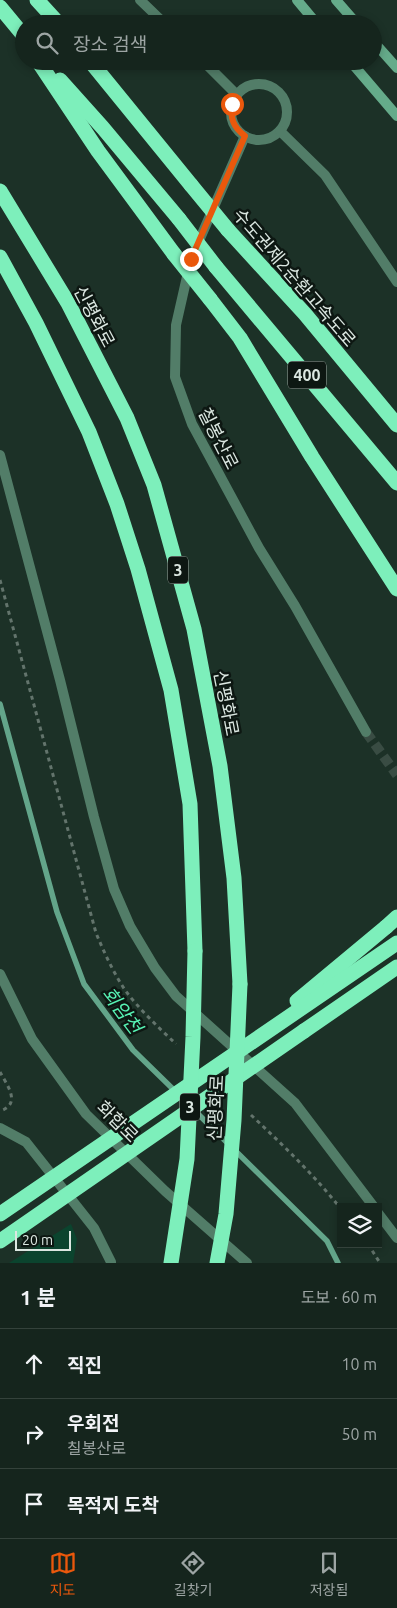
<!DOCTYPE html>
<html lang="ko">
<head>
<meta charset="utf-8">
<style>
  :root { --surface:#15251d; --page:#1e2d26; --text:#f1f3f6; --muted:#9da5a4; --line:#34423b; --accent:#ea580c }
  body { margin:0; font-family:Ubuntu,"Noto Sans KR",sans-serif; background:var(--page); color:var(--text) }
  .controls { position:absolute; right:15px; bottom:15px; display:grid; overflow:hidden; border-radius:0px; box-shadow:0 2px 8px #0003 }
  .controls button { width:45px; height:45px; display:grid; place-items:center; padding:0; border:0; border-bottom:1px solid var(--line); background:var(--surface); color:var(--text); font:25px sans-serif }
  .scale { position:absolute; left:15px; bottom:12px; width:56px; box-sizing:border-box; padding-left:5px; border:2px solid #dbe7e1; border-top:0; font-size:14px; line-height:18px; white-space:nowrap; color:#dbe7e1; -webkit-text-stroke:4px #0d1712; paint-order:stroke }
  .stop { position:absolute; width:15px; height:15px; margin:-11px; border:4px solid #ea580c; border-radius:50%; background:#fff }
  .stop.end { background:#ea580c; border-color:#fff; box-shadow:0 1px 5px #0008 }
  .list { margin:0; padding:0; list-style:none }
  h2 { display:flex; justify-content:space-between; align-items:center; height:65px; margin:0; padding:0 20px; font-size:21px }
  h2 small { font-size:16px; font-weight:400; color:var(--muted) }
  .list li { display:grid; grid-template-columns:32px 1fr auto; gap:15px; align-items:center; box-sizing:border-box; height:70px; padding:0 20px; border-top:1px solid var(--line) }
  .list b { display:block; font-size:19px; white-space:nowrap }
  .list p { margin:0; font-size:16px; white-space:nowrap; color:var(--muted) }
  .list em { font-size:16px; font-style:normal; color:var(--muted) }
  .icon { flex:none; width:28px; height:28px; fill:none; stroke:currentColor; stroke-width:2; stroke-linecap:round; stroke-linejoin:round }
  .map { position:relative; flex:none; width:397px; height:1263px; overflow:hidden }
  .search { position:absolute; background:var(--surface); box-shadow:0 2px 8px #0003; left:15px; right:15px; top:15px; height:55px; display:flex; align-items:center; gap:12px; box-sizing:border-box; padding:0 18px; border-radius:28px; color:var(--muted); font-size:19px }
  .sheet { height:275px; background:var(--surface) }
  nav { display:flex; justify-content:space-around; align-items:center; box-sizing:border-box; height:70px; border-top:1px solid var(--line); background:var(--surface); font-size:14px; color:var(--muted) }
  nav a { display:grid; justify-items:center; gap:2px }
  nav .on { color:var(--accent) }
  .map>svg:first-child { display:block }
</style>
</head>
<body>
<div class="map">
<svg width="397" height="1263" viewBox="0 0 397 1263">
  <rect width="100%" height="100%" fill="#1c3127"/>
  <path fill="#0b442e" d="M 71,1224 L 77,1239 L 73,1263 L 9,1263 Z"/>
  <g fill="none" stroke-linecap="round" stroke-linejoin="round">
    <g stroke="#63a58a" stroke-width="5.5">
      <path d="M 0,704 L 57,912 L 84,984 L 133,1050 L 176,1092"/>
      <path d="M 193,1109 L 327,1241 L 338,1263"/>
    </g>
    <path stroke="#394c43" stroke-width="10" stroke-dasharray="10 5" stroke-linecap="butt" d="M 366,732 L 397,775"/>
    <g stroke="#63746c" stroke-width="3" stroke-dasharray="4 4" stroke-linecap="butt">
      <path d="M 0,580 L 96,933 C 104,952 113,972 125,990 C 138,1008 159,1028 176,1044"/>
      <path d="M 0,1072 C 7,1085 22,1104 0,1111"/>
      <path d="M 251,1115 C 283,1145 314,1175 341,1209"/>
      <path d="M 368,1244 L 380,1263"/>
    </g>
    <g stroke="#527d68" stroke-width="10">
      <path d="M 140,0 L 165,24"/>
      <path d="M 203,61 L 237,95"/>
      <circle cx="259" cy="112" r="28"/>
      <path d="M 280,131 L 325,175 L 397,282"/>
      <path d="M 245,136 L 191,259 L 176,325 L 175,377 L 192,424 L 259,548 L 295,606 L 366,732"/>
      <path d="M 0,455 L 60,680 L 94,817 L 114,889 L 130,926 L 155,968 L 176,996 L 295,1103 L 374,1207"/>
      <path d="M 0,974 L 32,1039 L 86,1114 L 165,1191 L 247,1263"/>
      <path d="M 0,1128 L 26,1142 L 94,1228 L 111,1262"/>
      <path d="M 378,1213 L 397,1238"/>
    </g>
    <g stroke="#65ab8a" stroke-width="10">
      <path d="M 297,0 L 317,24"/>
      <path d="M 336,0 L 357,24"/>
      <path d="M 373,41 L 397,68"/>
      <path d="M 350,61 L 397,116"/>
    </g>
    <g stroke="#7defbb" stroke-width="15">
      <path d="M 37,0 L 59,24"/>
      <path d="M 0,7 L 24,36"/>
      <path d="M 38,61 L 98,151 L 174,254"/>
      <path d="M 90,61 L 191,185"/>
      <path d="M 60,80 L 103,128 L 179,219"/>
      <path d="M 0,191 L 68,303 L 127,418 L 154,485 L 194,629 L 220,766 L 234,878 L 240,984"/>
      <path d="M 228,230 L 305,314 L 397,425"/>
      <path d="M 0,257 L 36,323 L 89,432 L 117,504 L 138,569 L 171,690 L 190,804 L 195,951"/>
      <path d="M 216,267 L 397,483"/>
      <path d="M 210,299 L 240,338 L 312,457 L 397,589"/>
      <path d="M 386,927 L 397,917"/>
      <path d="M 304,1031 L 397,967"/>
    </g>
    <g stroke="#7defbb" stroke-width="15">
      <path d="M 191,185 L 228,230"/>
      <path d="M 179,219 L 216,267"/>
      <path d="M 174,254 L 210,299"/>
      <path d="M 297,1001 L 386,927"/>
      <path d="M 0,1214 L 397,943"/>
      <path d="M 0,1241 L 304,1031"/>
      <path d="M 171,1263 L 187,1159 L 193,1037 L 195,951"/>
      <path d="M 217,1263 L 226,1214 L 234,1120 L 240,984"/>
    </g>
  </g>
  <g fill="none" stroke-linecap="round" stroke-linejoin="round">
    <path stroke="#ea580c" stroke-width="6" d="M 191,259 L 245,136 C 233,127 230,118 232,104"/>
  </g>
  <g text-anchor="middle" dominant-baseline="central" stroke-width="5" stroke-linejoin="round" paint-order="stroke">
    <g fill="#0d1712" stroke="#9da9a3" stroke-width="1">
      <rect x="288" y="361.5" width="38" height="27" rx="4"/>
      <rect x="168" y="556.5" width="20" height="27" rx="4"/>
      <rect x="180" y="1093.5" width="20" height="27" rx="4"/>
    </g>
    <g font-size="16" font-weight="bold" fill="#dbe7e1">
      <text x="307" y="375">400</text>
      <text x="178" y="570">3</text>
      <text x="190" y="1107">3</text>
    </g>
    <g font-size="18" fill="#dbe7e1" stroke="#0d1712">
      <text transform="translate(295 277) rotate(49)">수도권제2순환고속도로</text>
      <text transform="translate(95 316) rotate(62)">신평화로</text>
      <text transform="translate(219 438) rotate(63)">칠봉산로</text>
      <text transform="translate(227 703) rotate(79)">신평화로</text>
      <text transform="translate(215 1108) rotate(-87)">신평화로</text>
      <text transform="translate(118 1121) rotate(45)">화합로</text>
    </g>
    <g font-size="19" font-style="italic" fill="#57f2b3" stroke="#0d1712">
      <text transform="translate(122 1010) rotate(53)">회암천</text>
    </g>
  </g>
</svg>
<div class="controls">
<button><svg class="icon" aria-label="layers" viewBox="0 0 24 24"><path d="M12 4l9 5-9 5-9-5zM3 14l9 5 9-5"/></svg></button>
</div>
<div class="scale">20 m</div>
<div class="stop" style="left:232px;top:104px"></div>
<div class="stop end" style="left:191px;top:259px"></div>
<div class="search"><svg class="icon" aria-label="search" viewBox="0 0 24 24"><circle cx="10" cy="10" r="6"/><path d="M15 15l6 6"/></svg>장소 검색</div>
</div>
<section class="sheet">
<h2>1 분<small>도보 · 60 m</small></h2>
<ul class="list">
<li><svg class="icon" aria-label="ahead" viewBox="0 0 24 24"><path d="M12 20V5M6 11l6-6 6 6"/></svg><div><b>직진</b></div><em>10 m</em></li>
<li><svg class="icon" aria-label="right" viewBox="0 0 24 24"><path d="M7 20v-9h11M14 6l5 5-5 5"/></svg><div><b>우회전</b><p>칠봉산로</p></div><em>50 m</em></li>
<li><svg class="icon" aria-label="arrive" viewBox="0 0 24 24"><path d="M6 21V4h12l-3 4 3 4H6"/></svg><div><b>목적지 도착</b></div></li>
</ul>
</section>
<nav>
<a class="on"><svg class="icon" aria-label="map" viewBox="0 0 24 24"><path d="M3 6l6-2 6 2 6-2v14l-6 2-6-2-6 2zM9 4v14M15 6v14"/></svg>지도</a>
<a><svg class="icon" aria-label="directions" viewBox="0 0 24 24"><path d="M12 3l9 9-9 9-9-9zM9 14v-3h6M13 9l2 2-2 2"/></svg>길찾기</a>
<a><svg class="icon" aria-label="saved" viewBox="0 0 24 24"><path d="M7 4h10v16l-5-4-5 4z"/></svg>저장됨</a>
</nav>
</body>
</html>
